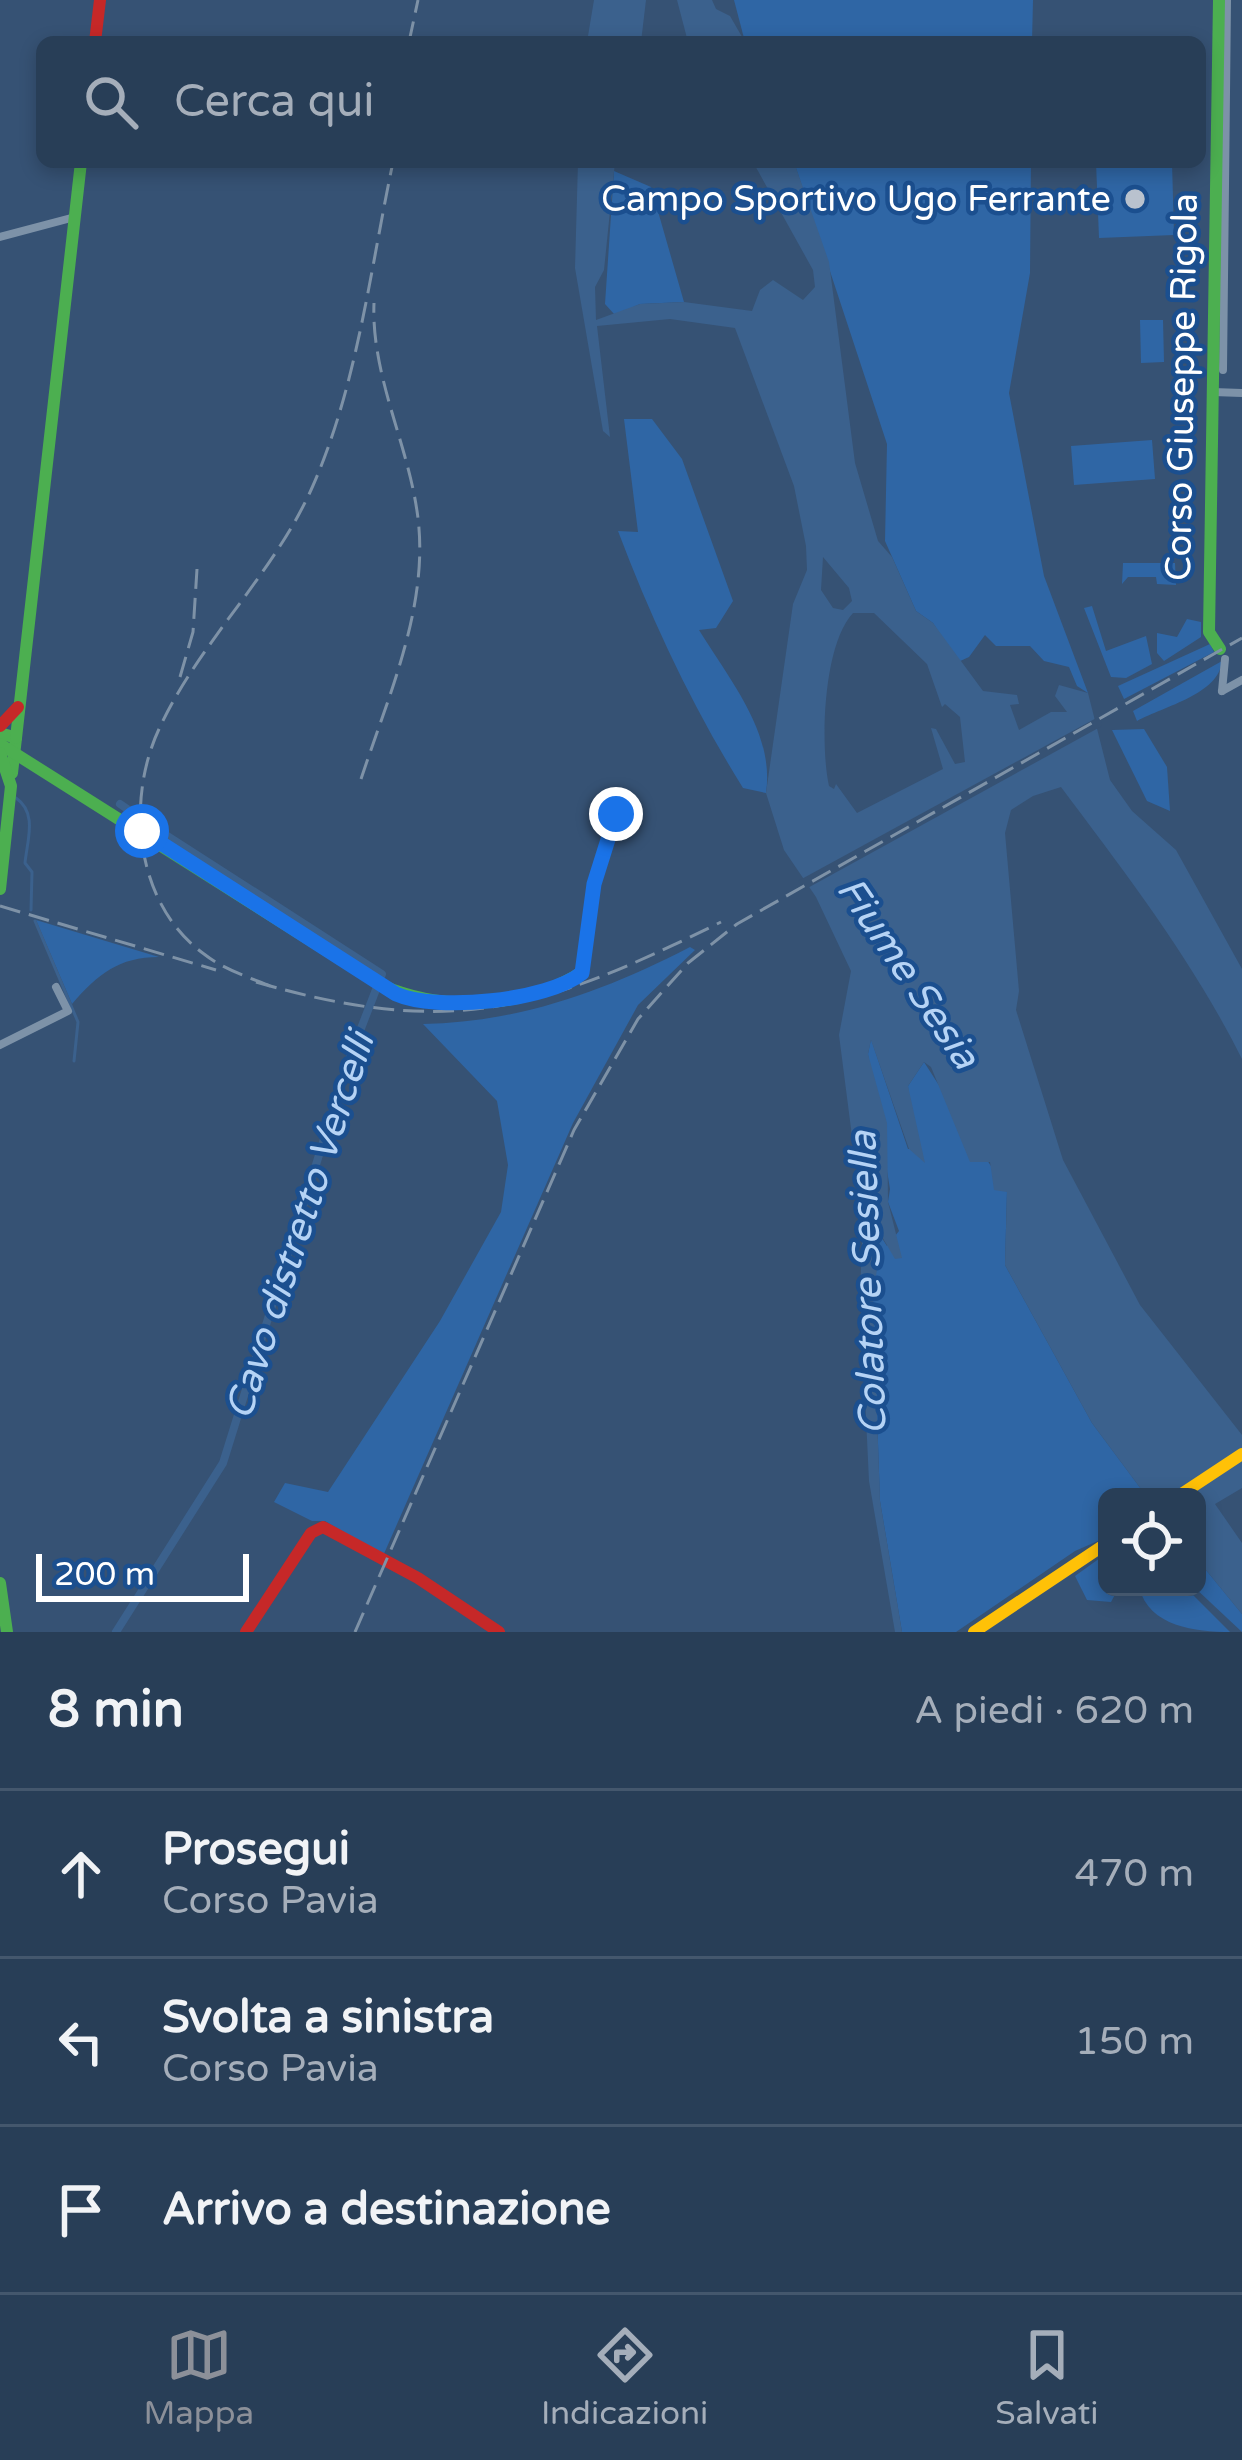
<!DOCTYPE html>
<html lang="it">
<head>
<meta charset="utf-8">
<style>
  :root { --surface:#283e57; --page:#344961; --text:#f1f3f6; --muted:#a5aeba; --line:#44576d; --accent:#8c9099 }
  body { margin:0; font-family:"Varela Round",sans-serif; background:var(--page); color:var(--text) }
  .controls { position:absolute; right:36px; bottom:36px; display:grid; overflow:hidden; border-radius:18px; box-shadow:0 6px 18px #0003 }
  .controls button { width:108px; height:108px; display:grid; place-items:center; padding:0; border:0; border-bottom:3px solid var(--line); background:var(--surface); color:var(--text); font:60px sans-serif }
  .scale { position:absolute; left:36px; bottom:30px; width:213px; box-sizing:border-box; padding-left:12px; border:6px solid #fff; border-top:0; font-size:33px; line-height:42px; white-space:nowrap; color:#fff; -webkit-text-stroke:9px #1b4f8f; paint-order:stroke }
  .stop { position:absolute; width:36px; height:36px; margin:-27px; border:9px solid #1a73e8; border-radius:50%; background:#fff }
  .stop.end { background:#1a73e8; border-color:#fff; box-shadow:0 3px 12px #0008 }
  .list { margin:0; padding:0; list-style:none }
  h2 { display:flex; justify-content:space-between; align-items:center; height:156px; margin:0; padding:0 48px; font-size:51px }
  h2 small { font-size:39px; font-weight:400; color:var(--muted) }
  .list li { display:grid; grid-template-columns:78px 1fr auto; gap:36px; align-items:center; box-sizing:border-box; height:168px; padding:0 48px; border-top:3px solid var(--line) }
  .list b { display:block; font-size:45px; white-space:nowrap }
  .list p { margin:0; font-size:39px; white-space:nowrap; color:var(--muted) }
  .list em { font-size:39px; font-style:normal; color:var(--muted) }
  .icon { flex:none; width:66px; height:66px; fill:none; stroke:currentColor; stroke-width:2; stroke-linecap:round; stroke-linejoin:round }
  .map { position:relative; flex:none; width:1242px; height:1632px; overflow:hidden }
  .search { position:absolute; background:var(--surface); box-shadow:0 6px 18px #0003; left:36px; right:36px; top:36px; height:132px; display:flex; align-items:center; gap:30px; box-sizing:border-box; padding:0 42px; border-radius:18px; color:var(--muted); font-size:45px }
  .sheet { height:660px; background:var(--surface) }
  nav { display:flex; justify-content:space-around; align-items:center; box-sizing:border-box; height:168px; border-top:3px solid var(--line); background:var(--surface); font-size:33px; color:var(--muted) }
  nav a { display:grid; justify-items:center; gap:6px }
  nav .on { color:var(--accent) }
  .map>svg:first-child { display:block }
</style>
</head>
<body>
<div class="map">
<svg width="1242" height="1632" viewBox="0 0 1242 1632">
  <rect width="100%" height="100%" fill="#365274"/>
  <g fill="#2f66a5">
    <path d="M 734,0 L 1033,0 L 1032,42 L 745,42 Z"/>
    <path d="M 794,162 L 1031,162 L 1030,273 L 1009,393 L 1044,576 L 1088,693 L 1077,686 L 1069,667 L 1044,661 L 1030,646 L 996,646 L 985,635 L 969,657 L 958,662 L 933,623 L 916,611 L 885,541 L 887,444 Z"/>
    <path d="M 1096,162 L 1172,162 L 1174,235 L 1099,238 Z"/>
    <path d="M 614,171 L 651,187 L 684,302 L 640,304 L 615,315 L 605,304 Z"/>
    <path d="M 1140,320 L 1163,320 L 1164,362 L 1141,363 Z"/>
    <path d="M 624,419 L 652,419 L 682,459 L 733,601 L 716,628 L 699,630 C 729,679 775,733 766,793 L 743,788 C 692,706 652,621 618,531 L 638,532 Z"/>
    <path d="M 1152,440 L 1155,479 L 1074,485 L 1071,446 Z"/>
    <path d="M 1123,563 L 1175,563 L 1176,585 L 1157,584 L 1156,577 L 1128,577 L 1122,584 Z"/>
    <path d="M 1092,606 L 1106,651 L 1146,636 L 1152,664 L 1126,678 L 1111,677 L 1084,608 Z"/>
    <path d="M 1187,619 L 1201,622 L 1201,637 L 1164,661 L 1157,653 L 1157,633 L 1177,637 Z"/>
    <path d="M 1210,644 L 1214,652 L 1124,699 L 1118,686 Z"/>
    <path d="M 1222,661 C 1219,694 1165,706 1137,721 L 1133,711 Z"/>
    <path d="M 1144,729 L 1167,767 L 1170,811 L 1147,801 L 1112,730 Z"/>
    <path d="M 36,920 L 159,957 C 119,957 98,974 72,1004 Z"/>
    <path d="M 690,947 L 695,950 L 638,1005 L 573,1123 L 383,1556 L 325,1521 L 312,1521 L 274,1502 L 285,1483 L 328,1492 L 440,1321 L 501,1212 L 508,1165 L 497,1101 L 423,1024 C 520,1022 605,991 690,947 Z"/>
    <path d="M 871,1039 L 908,1149 L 913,1149 L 908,1086 L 924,1062 L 1007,1191 L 1005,1265 L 1092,1423 L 1147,1497 L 1107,1497 L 1107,1537 L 1075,1551 L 956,1632 L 902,1632 L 880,1501 L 873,1301 L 880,1235 L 887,1246 L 899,1231 L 888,1202 L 890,1189 L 868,1054 Z"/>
    <path d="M 1107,1553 L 1107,1587 L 1119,1587 L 1111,1602 L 1087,1600 L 1075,1576 Z"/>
    <path d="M 1197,1559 L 1242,1614 L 1242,1632 L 1194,1587 Z"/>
    <path d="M 1139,1587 L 1185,1587 L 1230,1632 C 1196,1632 1149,1627 1139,1587 Z"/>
  </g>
  <g fill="#3b618d" fill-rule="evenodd">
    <path d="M 594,0 L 646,0 L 641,42 L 587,42 Z"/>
    <path d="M 677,0 L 712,0 L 716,9 L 730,16 L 745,42 L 688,42 Z"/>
    <path d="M 578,162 L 615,162 L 604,270 L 595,287 L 596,320 L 640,304 L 684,302 L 752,311 L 760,290 L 773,280 L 803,300 L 815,287 L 813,270 L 753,162 L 794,162 L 829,262 L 855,463 L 878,541 L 892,557 L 916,611 L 933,623 L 983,691 L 1017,695 L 1019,704 L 1010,705 L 1019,730 L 1051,712 L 1067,712 L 1055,696 L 1059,685 L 1088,693 L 1110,780 L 1132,811 L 1176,850 L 1242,969 L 1242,1059 C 1193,961 1127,875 1061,787 L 1033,796 L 1011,810 L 1005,833 L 1019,991 L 1016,1010 L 1063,1160 L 1140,1305 L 1242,1435 L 1242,1488 L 1215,1504 L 1242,1543 L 1242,1614 L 1197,1559 L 1197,1497 L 1147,1497 L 1092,1423 L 1005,1265 L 1007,1192 L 994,1190 L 990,1162 L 970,1162 L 931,1067 L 924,1062 L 908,1086 L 925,1163 L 909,1149 L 871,1040 L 868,1054 L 887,1123 L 888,1202 L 902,1258 L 895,1259 L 881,1235 L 873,1301 L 880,1501 L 902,1632 L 895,1632 L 869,1481 L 860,1291 L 863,1222 L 839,1035 L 851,971 L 816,897 L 784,850 L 766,793 L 793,604 L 807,570 L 806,546 L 794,486 L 735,328 L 670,319 L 597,326 L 610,437 L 603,431 L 575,268 ZM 823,557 L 849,588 L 852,601 L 843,610 L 833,608 L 821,590 ZM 853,613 L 874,613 L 927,664 L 942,707 L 945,704 L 960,717 L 965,762 L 955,764 L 936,729 L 931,728 L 943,769 L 857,813 L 836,784 L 834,789 L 829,786 C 820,745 823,645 853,613 Z"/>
  </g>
  <path fill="#365274" d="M 1100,716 L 1102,726 L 804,890 L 798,881 Z"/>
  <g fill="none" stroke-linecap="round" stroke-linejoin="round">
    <g stroke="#3b618d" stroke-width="3">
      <path d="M 16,798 C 38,813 27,841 25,863 L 32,872 L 31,910"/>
      <path d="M 35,921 L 78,1022 L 74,1061"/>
    </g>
    <g stroke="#3b618d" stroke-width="8">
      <path d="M 120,804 L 139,817"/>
      <path d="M 116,1632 L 223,1463 L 348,1062 L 382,974 L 166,835"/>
    </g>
    <g stroke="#7d92a8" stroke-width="8">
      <path d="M 0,237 L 75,217"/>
      <path d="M 1223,370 L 1227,0"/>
      <path d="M 1213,392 L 1242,393"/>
      <path d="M 1222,691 L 1225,659"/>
      <path d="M 1222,691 L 1242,680"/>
      <path d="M 0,1045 L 68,1011 L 56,987"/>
    </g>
    <g stroke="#4caf50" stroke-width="12">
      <path d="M 1219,0 L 1209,632 L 1220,649"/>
      <path d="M 0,733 L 16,738 L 12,773"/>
      <path d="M 16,738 L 81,162"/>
      <path d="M 0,744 L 381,985 C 443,1012 524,1009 582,972 L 594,884 L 616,814"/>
      <path d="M 0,753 L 11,786 L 0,889"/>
      <path d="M 0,1583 L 7,1632"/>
    </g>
    <g stroke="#ffc107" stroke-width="12">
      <path d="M 1177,1497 L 1242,1454"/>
      <path d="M 974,1632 L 1107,1543"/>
    </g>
    <g stroke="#c62828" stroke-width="12">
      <path d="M 95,42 L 100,0"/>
      <path d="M 0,726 L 18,707"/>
      <path d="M 246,1632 L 311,1533 L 323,1527 L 418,1578 L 499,1632"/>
    </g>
    <g stroke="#7e92a7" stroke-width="3" stroke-dasharray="21 9" stroke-linecap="butt">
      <path d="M 409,42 L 418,0"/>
      <path d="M 180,677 L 193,632 L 197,569"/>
      <path d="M 361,779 C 389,694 431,602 417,511 C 407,442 371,374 374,303"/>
      <path d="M 0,906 L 216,970"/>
      <path d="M 256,982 C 452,1039 543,1010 721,922"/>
      <path d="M 270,986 C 248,977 223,969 204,954 C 136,905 125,802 159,729 C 198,644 272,576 311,490 C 357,388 370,271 393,162"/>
      <path d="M 355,1632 L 574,1130 L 638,1019 L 688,963 L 737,924 L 1242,638"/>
    </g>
  </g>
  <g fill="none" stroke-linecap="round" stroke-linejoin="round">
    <path stroke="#1a73e8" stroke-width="15" d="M 142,831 L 396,994 C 436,1012 548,1001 582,973 L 594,884 L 616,814"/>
  </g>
  <circle fill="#b9c2ce" stroke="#1b4f8f" stroke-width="4.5" cx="1135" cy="199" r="12"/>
  <g text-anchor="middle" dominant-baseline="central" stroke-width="9" stroke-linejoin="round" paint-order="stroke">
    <g font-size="36" fill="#fff" stroke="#1b4f8f" text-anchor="end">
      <text x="1111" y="199">Campo Sportivo Ugo Ferrante</text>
    </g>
    <g font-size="36" fill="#fff" stroke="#1b4f8f">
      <text transform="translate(1182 387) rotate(-89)">Corso Giuseppe Rigola</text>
    </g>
    <g font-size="39" font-style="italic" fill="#b5d3f5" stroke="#1b4f8f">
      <text transform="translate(908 973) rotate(56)">Fiume Sesia</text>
      <text transform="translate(300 1226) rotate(-72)">Cavo distretto Vercelli</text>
      <text transform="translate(868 1283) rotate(-92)">Colatore Sesiella</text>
    </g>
  </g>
</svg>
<div class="controls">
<button><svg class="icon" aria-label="locate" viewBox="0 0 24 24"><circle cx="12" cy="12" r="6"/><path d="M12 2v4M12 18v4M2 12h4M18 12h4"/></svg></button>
</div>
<div class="scale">200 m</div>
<div class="stop" style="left:142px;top:831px"></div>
<div class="stop end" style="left:616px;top:814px"></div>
<div class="search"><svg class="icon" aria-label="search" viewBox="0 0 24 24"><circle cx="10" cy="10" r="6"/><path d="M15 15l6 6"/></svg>Cerca qui</div>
</div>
<section class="sheet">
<h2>8 min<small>A piedi · 620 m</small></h2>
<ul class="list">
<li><svg class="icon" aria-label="ahead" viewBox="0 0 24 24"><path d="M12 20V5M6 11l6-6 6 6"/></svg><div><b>Prosegui</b><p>Corso Pavia</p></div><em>470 m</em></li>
<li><svg class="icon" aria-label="left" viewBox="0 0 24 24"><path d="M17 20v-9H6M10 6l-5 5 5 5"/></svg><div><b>Svolta a sinistra</b><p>Corso Pavia</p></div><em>150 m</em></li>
<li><svg class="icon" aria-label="arrive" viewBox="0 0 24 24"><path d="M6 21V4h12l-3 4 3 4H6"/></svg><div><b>Arrivo a destinazione</b></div></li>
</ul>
</section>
<nav>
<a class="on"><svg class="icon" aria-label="map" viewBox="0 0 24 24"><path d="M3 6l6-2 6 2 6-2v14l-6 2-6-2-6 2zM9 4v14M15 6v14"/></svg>Mappa</a>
<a><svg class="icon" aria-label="directions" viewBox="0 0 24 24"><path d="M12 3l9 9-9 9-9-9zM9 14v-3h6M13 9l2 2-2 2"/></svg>Indicazioni</a>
<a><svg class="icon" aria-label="saved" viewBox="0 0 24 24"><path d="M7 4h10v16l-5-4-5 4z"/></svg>Salvati</a>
</nav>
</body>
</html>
